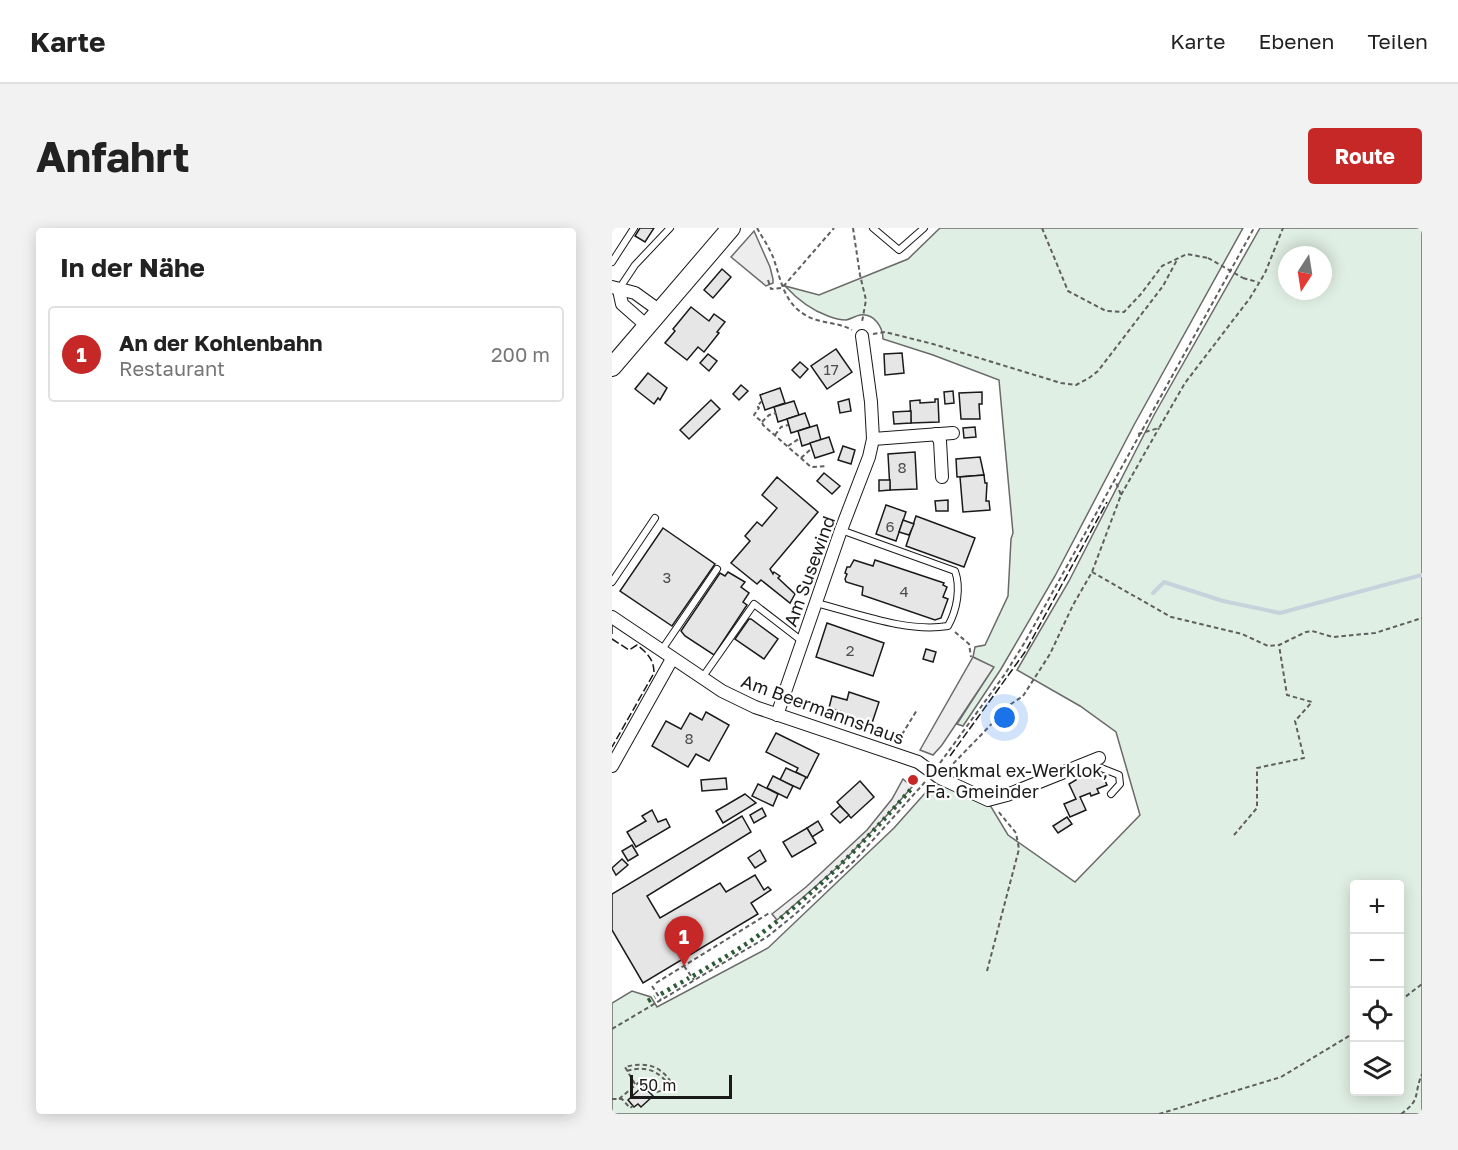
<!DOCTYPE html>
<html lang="de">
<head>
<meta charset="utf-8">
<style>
  :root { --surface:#fff; --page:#f2f2f2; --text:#222; --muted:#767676; --line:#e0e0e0; --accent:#c62828 }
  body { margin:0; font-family:"Golos Text",sans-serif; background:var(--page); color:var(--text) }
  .controls { position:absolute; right:18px; bottom:18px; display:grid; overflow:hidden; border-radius:6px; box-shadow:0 3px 15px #0003 }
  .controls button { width:54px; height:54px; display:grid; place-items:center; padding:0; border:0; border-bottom:2px solid var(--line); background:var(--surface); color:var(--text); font:30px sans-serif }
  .compass { position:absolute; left:666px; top:18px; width:54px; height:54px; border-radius:50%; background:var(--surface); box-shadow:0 3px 15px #0003; rotate:192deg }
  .scale { position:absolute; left:18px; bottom:15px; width:102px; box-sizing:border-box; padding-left:6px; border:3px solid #1a1a1a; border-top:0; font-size:16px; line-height:21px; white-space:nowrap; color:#1a1a1a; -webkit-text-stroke:4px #fff; paint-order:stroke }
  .you { position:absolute; left:393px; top:490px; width:21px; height:21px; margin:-15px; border:4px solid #fff; border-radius:50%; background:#1a73e8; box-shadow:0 0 0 9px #1a73e833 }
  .badge { display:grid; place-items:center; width:39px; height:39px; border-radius:50%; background:var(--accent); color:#fff; font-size:20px; font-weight:700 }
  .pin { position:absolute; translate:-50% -50px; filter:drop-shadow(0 2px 3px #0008) }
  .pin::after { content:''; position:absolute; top:32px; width:21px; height:18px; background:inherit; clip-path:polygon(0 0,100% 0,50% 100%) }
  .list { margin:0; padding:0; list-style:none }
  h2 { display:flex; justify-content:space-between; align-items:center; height:78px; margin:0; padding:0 24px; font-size:26px }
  h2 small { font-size:20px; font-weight:400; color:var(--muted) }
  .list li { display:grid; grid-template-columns:39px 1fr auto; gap:18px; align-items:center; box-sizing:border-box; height:96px; margin:0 12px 12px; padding:0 12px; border:2px solid var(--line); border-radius:6px }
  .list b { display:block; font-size:22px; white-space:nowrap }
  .list p { margin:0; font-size:20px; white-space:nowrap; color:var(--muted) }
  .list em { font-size:20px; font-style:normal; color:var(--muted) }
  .icon { flex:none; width:33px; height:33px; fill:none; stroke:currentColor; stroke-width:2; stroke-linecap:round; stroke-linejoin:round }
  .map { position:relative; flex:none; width:810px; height:886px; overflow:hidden; border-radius:6px }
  header { display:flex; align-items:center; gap:36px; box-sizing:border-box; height:84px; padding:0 30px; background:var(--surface); border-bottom:2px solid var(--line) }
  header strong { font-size:28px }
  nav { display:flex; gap:33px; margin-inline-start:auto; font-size:21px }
  .intro { display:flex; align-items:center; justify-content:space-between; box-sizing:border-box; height:144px; padding:0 36px }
  h1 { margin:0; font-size:42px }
  .button { padding:15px 27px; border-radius:6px; background:var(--accent); color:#fff; font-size:21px; font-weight:700 }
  main { display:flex; gap:36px; padding:0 36px }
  aside { flex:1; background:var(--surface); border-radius:6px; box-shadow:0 3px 15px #0003 }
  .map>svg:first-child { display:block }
</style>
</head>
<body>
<header>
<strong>Karte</strong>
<nav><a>Karte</a><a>Ebenen</a><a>Teilen</a></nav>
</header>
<div class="intro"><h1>Anfahrt</h1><a class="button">Route</a></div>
<main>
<aside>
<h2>In der Nähe<small></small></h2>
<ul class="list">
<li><span class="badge">1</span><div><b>An der Kohlenbahn</b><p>Restaurant</p></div><em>200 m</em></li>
</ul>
</aside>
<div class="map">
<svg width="810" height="886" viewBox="0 0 810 886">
  <rect width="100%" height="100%" fill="#fff"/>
  <g fill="#e0efe3" stroke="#6a6a6a" stroke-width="1.5" fill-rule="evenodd">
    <path d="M 328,0 L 631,0 L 522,197 L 443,348 L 389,441 L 351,498 L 345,496 L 381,440 L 361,429 L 363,419 L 373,417 L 396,368 L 399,311 L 401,305 L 387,152 L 321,127 L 271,111 C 271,99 262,85 248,87 C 243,88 239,91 234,92 C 229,92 221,90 216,88 C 199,82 185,71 173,58 L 207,67 L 296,31 Z"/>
    <path d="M 648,0 L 810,0 L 810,886 L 0,886 L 0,775 L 20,763 L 39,769 L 45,779 L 156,720 L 282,600 L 323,554 L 329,554 L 378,577 L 396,607 L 463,654 L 528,587 L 504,504 L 468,478 L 405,442 L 457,353 L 542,187 ZM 675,27 L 711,27 L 711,63 L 675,63 ZM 742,656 L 788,656 L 788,864 L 742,864 Z"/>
  </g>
  <g fill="#ededed" stroke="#6a6a6a" stroke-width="1.5">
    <path d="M 142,3 L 158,39 L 161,51 L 161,55 L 154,58 L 119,29 Z"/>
    <path d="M 361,429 L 382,439 L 330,517 L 321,527 L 308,522 Z"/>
    <path d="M 291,551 L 300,559 L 276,586 L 228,637 L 165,692 L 160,686 L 194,659 L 255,602 L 280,571 Z"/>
  </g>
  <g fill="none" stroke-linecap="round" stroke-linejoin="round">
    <path stroke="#c6d2dc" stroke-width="4" d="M 541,365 L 552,354 L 611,373 L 668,385 L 810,347"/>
  </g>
  <g fill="#e6e6e6" stroke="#1a1a1a" stroke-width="1.5">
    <path d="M 28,0 L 42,0 L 33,14 L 23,8 Z"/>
    <path d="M 110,41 L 119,49 L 101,70 L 92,62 Z"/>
    <path d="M 79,79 L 97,93 L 102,86 L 113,94 L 105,104 L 107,105 L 92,124 L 86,119 L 75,132 L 53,115 L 63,103 L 61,101 Z"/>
    <path d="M 224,121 L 240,144 L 215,161 L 199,138 Z"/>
    <path d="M 290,125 L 292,145 L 273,147 L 272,126 Z"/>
    <path d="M 96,126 L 105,133 L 97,143 L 88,135 Z"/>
    <path d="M 188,134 L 196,141 L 188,150 L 180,142 Z"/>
    <path d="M 36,145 L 55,160 L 48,172 L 46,170 L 42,176 L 23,161 Z"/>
    <path d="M 129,157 L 136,163 L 127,172 L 121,166 Z"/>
    <path d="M 168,160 L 173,175 L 153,182 L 148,167 Z"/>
    <path d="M 341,163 L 342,175 L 333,176 L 332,164 Z"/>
    <path d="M 370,164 L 370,176 L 367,176 L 368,191 L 349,191 L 347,165 Z"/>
    <path d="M 237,171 L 239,183 L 228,185 L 226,174 Z"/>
    <path d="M 323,171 L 326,171 L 327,194 L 299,195 L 298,173 L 308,172 L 308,175 L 323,174 Z"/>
    <path d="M 99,172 L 108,181 L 77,211 L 68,202 Z"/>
    <path d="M 182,173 L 187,187 L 166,194 L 162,179 Z"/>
    <path d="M 299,183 L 299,195 L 282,196 L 281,184 Z"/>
    <path d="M 193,185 L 198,199 L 179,205 L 175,191 Z"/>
    <path d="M 205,197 L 209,212 L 190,218 L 186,203 Z"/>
    <path d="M 363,199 L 364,209 L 352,210 L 351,200 Z"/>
    <path d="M 217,209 L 222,224 L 203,230 L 198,215 Z"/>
    <path d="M 231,218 L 243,222 L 239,236 L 226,232 Z"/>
    <path d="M 303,224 L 305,261 L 278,262 L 276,226 Z"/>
    <path d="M 368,229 L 372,247 L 345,249 L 344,231 Z"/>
    <path d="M 212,245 L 228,258 L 220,266 L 205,253 Z"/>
    <path d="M 372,247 L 373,255 L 375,255 L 374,273 L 377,273 L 378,282 L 351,284 L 348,249 Z"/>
    <path d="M 165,249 L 206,284 L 158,341 L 161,346 L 162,344 L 168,348 L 166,350 L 183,366 L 178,375 L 149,352 L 145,356 L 119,335 L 138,313 L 133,308 L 145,294 L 150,298 L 165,280 L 150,267 Z"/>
    <path d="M 267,252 L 278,252 L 278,262 L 267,263 Z"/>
    <path d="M 336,272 L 336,283 L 324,283 L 323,273 Z"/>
    <path d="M 274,277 L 294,284 L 284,313 L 264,306 Z"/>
    <path d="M 304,288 L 363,310 L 352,339 L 294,318 Z"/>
    <path d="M 291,292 L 302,296 L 297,307 L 287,304 Z"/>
    <path d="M 51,300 L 103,336 L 60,398 L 8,363 Z"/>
    <path d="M 242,332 L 261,338 L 263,332 L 332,355 L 331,357 L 335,359 L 331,369 L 336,371 L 329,390 L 323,392 L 250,367 L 251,359 L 234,354 L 233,351 L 235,346 L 233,345 L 235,339 L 238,339 Z"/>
    <path d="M 116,344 L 133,354 L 129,359 L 137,365 L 131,374 L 135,377 L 102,427 L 73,408 L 69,403 L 108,345 L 113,348 Z"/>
    <path d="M 137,391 L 139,391 L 166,411 L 152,431 L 123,411 Z"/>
    <path d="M 215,395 L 272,415 L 261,448 L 204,429 Z"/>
    <path d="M 314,421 L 324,424 L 321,434 L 311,431 Z"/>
    <path d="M 237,464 L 267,474 L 259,498 L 230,489 L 231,484 L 217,480 L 220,468 L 235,472 Z"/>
    <path d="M 94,484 L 117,497 L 97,533 L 84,526 L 76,539 L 40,518 L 54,493 L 69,501 L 78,485 L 90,492 Z"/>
    <path d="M 164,505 L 207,526 L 195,550 L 184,544 L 186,540 L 154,524 Z"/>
    <path d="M 174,540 L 194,549 L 188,561 L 168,552 Z"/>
    <path d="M 469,545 L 471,548 L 478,545 L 481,550 L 490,546 L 495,557 L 485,561 L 487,565 L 479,568 L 478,565 L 468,569 L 474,582 L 458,589 L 452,576 L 464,571 L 457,556 L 464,552 L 462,548 Z"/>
    <path d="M 161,548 L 181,558 L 175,570 L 155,560 Z"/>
    <path d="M 114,550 L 115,561 L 90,563 L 89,552 Z"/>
    <path d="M 248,553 L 262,569 L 239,590 L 225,574 Z"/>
    <path d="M 146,556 L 166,566 L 161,578 L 140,568 Z"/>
    <path d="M 133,566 L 144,575 L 111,595 L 104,583 Z"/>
    <path d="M 228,578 L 237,587 L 228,595 L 219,586 Z"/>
    <path d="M 150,580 L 154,588 L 142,595 L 138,587 Z"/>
    <path d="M 40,582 L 46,594 L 54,591 L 58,599 L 24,619 L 15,604 L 34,593 L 30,588 Z"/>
    <path d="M 130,588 L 139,604 L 35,668 L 48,690 L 108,655 L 114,664 L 143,647 L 152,662 L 156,659 L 159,662 L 139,675 L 146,686 L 31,755 L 0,702 L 0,666 Z"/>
    <path d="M 455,589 L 460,596 L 446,605 L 441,598 Z"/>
    <path d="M 206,593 L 211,602 L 200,609 L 195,600 Z"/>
    <path d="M 195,600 L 204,615 L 180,629 L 171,614 Z"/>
    <path d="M 20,617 L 26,627 L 16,633 L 10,623 Z"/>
    <path d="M 148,622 L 154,633 L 143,640 L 136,630 Z"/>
    <path d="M 10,631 L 16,637 L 4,647 L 0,640 Z"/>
    <path d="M 31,858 L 41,868 L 29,879 L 26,876 L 22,879 L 16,872 Z"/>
  </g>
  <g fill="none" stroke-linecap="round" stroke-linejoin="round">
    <defs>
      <g id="service">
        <path d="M 261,0 L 287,22 L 312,0"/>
        <path d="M 0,34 L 22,0"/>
        <path d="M 7,61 L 23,37 L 58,0"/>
        <path d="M 0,354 L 43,290"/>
        <path d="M 204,375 C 244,385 295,405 336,398 C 345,382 349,360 343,343 L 229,302"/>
        <path d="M 49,423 L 105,341"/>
        <path d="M 90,450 L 142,376 L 190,413"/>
        <path d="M 480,533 L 484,538 L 507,547 L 508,556 L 499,566"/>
      </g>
      <g id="minor">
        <path d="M 0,59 L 23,65 L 48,83"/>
        <path d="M 7,62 L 10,76 L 35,98"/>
        <path d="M 324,206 L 328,213 L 330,249"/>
        <path d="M 261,211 L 341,205"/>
        <path d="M 0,389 L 110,463 L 143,479 L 306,534 L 328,550 L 376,572 L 395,567 L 487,530"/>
        <path d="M 165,487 L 229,302 L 257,229 L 261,211 L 259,174 L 250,108"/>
        <path d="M 0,538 L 60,431"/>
      </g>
      <path id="secondary" d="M 0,139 L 119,0"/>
    </defs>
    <use href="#service" stroke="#1a1a1a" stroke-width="8"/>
    <use href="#minor" stroke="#1a1a1a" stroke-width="14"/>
    <use href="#secondary" stroke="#1a1a1a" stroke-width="20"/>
    <g stroke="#5f5f5f" stroke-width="2" stroke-dasharray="4.5 3" stroke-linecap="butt">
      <path d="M 145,0 C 150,9 157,19 161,29 C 169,51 171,75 195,88 C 210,96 226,94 240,102"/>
      <path d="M 241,0 L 248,47 L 254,72 L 250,94"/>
      <path d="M 430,0 L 456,63 L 494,83 L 512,84 L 529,66 L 550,38 L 575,26 L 596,30"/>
      <path d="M 631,50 L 646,54"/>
      <path d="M 156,52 L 159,61 L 170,60 L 222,0"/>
      <path d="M 261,106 L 273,104 L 321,116 L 449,155 L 464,157 L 477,150 L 486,143 L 551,58 L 566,30"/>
      <path d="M 150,173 L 145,178 L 147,180 L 142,187 L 150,194 L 151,197 L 199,239 L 215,238"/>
      <path d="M 150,194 L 157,187 L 164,185"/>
      <path d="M 526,206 L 547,200 L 573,155 L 638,70 L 653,45 L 671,0"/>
      <path d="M 163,207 L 169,199 L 176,197"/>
      <path d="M 176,218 L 188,210"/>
      <path d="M 189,230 L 200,220"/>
      <path d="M 509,267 L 547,200"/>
      <path d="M 480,344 L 559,389 L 630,406 L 656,418 L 667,417 L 694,404 L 700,403 L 721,409 L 763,405 L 810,390"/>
      <path d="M 343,404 L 357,416 L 359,429"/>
      <path d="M 286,513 L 305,482"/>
      <path d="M 328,535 L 393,446 L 413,414 L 642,0"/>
      <path d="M 336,541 L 399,476 L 411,468 L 438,426 L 461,377 L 480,344 L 509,267 L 503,252"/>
      <path d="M 622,607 L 645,580 L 645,540 L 692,530 L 683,493 L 700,474 L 675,467 L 667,417"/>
      <path d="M 72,738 L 82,752"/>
      <path d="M 375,743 L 407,621 L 404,605 L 386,583"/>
      <path d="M 44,755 L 159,684"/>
      <path d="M 40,758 L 49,772"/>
      <path d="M 788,773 L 810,756"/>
      <path d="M 0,801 L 155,709 L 181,688 L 243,632 L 313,554"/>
      <path d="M 15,843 C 34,837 48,843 58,859 C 47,863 43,868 35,859"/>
      <path d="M 23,856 L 13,839 C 34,833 51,838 61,858 L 58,859"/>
      <path d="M 0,871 L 10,871 L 18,880 L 21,878"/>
      <path d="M 7,871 L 26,855 L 31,855 L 34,860"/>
      <path d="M 547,886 L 669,849 L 742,805"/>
      <path d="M 789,886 C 810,871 801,867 810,846"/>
    </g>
    <use href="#service" stroke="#fff" stroke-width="6"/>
    <use href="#minor" stroke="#fff" stroke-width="12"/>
    <use href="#secondary" stroke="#fff" stroke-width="18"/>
    <path stroke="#5f5f5f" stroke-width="2" stroke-dasharray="4.5 3" stroke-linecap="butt" d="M 596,30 L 631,50"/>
    <g stroke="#2b5a34" stroke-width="4.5" stroke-dasharray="3 4.5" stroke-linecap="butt">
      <path d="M 81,748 C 106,733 132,719 155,701 C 209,660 255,611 300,560"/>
      <path d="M 49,766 L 77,750"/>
      <path d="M 36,773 L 43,769"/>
    </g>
    <g stroke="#1a1a1a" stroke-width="1.5" stroke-dasharray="8 3" stroke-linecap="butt">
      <path d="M 0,398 L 0,409"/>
      <path d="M 0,411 L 17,422 L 25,417 C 35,425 42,431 42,445 L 0,519"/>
      <path d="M 338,528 L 413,424 L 495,274"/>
    </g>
  </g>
  <circle fill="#c62828" stroke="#fff" stroke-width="2" cx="301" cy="552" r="6"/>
  <g text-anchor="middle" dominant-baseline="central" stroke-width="4.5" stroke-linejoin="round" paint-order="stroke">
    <g font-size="15" fill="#4d4d4d">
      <text x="219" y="141">17</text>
      <text x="290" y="239">8</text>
      <text x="278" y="298">6</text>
      <text x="55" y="349">3</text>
      <text x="292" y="363">4</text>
      <text x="238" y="422">2</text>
      <text x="77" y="510">8</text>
    </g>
    <g font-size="18" fill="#1a1a1a" stroke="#fff">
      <text transform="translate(197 343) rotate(-70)">Am Susewind</text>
      <text transform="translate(211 481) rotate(20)">Am Beermannshaus</text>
    </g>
    <g font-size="18" fill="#1a1a1a" stroke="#fff" text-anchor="start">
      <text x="313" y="542">Denkmal ex-Werklok,<tspan x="313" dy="21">Fa. Gmeinder</tspan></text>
    </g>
  </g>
</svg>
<div class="controls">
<button>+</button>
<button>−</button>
<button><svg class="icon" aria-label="locate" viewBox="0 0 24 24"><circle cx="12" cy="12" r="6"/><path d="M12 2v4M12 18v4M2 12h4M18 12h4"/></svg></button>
<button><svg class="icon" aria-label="layers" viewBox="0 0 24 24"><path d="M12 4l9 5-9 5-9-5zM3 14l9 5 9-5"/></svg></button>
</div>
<svg class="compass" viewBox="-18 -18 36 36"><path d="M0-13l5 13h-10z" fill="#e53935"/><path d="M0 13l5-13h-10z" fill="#767676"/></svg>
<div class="scale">50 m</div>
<div class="you"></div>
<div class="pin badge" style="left:72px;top:738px">1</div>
</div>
</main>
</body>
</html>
